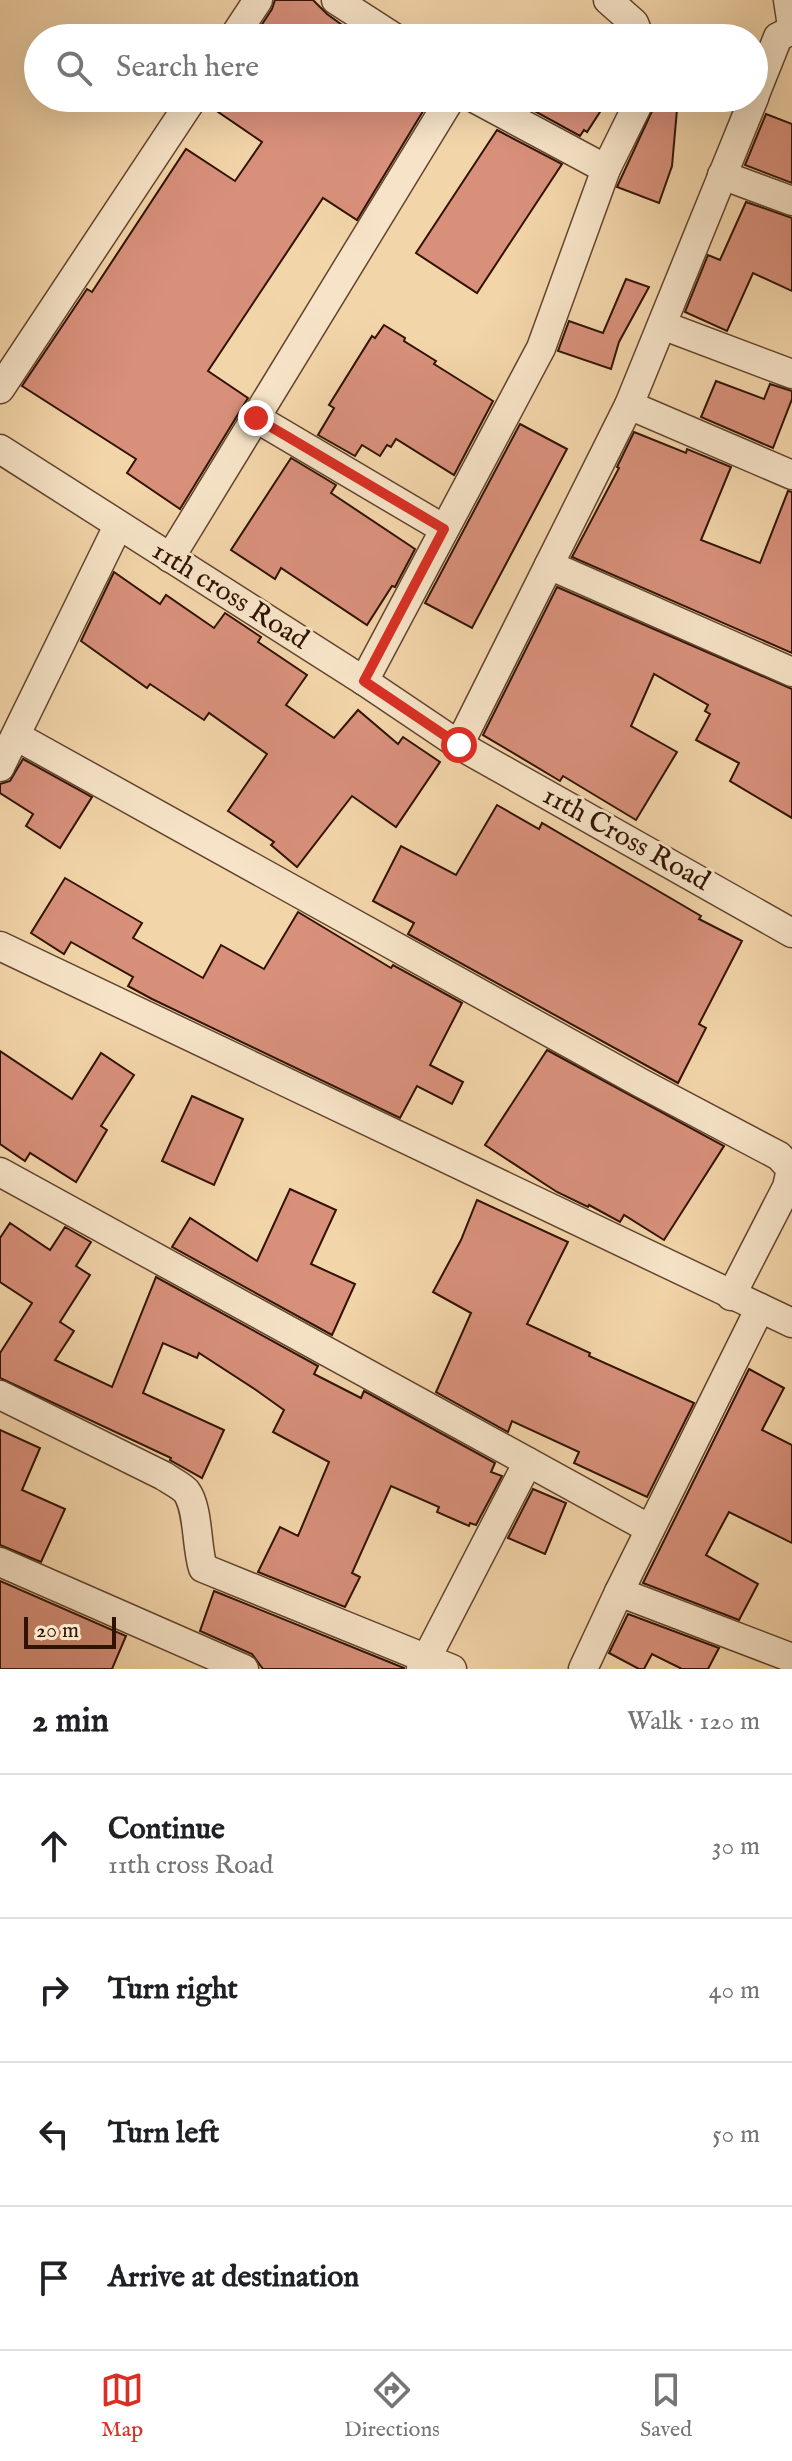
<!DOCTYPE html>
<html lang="en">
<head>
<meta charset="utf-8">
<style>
  :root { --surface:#fff; --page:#f6f6f6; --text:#202124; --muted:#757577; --line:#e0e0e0; --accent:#d93025 }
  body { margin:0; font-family:"IM FELL English",serif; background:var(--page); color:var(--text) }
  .scale { position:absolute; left:24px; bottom:20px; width:92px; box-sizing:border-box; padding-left:8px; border:4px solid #311304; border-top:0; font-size:22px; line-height:28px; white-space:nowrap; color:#311304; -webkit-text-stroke:6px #f7e4c8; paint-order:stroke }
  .stop { position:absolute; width:24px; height:24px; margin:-18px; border:6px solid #d93025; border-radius:50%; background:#fff }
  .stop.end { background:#d93025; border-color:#fff; box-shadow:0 2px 8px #0008 }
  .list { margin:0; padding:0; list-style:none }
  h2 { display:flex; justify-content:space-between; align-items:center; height:104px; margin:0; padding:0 32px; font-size:34px }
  h2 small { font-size:26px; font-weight:400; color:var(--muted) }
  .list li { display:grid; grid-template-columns:52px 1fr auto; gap:24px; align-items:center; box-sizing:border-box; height:144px; padding:0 32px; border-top:2px solid var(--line) }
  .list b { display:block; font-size:30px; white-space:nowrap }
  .list p { margin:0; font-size:26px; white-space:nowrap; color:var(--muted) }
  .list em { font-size:26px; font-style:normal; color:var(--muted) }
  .icon { flex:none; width:44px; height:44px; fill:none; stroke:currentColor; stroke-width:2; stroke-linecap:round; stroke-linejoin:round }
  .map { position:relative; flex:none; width:792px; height:1669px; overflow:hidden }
  .search { position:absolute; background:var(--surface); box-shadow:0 8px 32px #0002; left:24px; right:24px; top:24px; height:88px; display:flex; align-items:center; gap:20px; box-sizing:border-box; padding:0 28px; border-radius:44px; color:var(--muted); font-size:30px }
  .sheet { height:680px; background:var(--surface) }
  nav { display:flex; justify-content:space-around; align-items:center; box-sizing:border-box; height:112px; border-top:2px solid var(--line); background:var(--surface); font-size:22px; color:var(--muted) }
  nav a { display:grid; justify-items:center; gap:4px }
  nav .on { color:var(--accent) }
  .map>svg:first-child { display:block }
</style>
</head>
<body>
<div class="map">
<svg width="792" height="1669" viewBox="0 0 792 1669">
  <rect width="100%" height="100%" fill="#f3d5aa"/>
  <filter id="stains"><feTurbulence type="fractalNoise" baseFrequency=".0025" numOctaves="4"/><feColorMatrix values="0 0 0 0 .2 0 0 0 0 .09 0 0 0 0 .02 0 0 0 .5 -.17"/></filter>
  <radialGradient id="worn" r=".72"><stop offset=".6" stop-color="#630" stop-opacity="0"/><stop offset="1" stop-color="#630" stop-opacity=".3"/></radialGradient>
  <g fill="#d8907b" stroke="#311304" stroke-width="2">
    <path d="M 275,0 L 313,0 L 327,14 L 360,38 L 253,38 L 272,9 Z"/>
    <path d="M 210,98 L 431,98 L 357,220 L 323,198 L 208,371 L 248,398 L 180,509 L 127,473 L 136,459 L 22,386 L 87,289 L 92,292 L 186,149 L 235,181 L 262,142 L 208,105 Z"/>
    <path d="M 518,98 L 609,98 L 587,132 L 584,130 L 580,136 L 516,101 Z"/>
    <path d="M 658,98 L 678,98 L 672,166 L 659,203 L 617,187 Z"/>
    <path d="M 766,114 L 792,124 L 792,183 L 745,165 Z"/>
    <path d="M 497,130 L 562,164 L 477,293 L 416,253 Z"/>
    <path d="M 746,202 L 792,218 L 792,291 L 753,273 L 727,331 L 685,312 L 708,255 L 720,260 Z"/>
    <path d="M 626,279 L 649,287 L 619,342 L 611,369 L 558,351 L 569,321 L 603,333 Z"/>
    <path d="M 384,325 L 405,338 L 404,341 L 436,361 L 434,364 L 493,401 L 454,475 L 396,439 L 391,447 L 387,445 L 380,456 L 362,445 L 355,456 L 318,435 L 334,408 L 329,405 L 372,336 L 375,338 Z"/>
    <path d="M 716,381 L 764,399 L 770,384 L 792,391 L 792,399 L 773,448 L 701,417 Z"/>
    <path d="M 520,424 L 567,449 L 472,628 L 425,603 Z"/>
    <path d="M 634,432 L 686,453 L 687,449 L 731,467 L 701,540 L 760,563 L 788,491 L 792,492 L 792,653 L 572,557 L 619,468 L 617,467 Z"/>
    <path d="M 291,458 L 336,485 L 331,493 L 415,549 L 395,587 L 392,586 L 367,625 L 281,568 L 275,579 L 231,550 Z"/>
    <path d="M 114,572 L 160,604 L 166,595 L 214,628 L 225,613 L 261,637 L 258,642 L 307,675 L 286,705 L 334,738 L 358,710 L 398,744 L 403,737 L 440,762 L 396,827 L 352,796 L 297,867 L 271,845 L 274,842 L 228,811 L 267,754 L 209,713 L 204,720 L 150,684 L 147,688 L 81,641 Z"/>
    <path d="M 557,587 L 792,689 L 792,818 L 730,781 L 739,763 L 696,740 L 710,714 L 705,711 L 708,705 L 654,674 L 631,726 L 677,752 L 636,820 L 563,776 L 560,781 L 483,735 Z"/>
    <path d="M 23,759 L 92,797 L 60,848 L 26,826 L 33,814 L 0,793 L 0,784 L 10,781 Z"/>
    <path d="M 497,805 L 539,829 L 542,823 L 701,916 L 699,919 L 742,941 L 699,1024 L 706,1028 L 678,1083 L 408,934 L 414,923 L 373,901 L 401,846 L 456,875 Z"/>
    <path d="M 65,878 L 142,923 L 133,938 L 203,978 L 221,945 L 264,969 L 298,912 L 391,968 L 393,965 L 462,1003 L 430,1065 L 463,1082 L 452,1104 L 417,1086 L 400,1118 L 152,999 L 128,986 L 133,977 L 71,942 L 64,954 L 31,933 Z"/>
    <path d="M 547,1050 L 724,1146 L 664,1240 L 624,1215 L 620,1222 L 589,1205 L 588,1207 L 557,1192 L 485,1145 Z"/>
    <path d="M 0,1051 L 72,1099 L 101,1053 L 134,1075 L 101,1126 L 107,1130 L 76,1182 L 30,1153 L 25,1161 L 0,1144 Z"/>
    <path d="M 192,1096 L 243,1119 L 214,1185 L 162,1161 Z"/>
    <path d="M 290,1189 L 336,1210 L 311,1264 L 355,1284 L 332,1335 L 172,1247 L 190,1218 L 257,1261 Z"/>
    <path d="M 477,1200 L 568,1242 L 527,1324 L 590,1353 L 589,1356 L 694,1403 L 647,1497 L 574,1463 L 579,1452 L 512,1421 L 508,1432 L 436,1392 L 471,1313 L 433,1292 L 461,1240 Z"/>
    <path d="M 10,1223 L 50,1250 L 65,1227 L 91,1242 L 76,1266 L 90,1275 L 60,1322 L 74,1331 L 55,1360 L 112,1387 L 156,1277 L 318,1366 L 314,1374 L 361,1398 L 364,1391 L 495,1463 L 491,1472 L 502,1476 L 476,1525 L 470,1523 L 469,1526 L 437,1512 L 439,1507 L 391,1486 L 352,1573 L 360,1577 L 345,1607 L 258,1572 L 280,1527 L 298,1536 L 329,1462 L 273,1432 L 284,1410 L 256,1390 L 199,1353 L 197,1358 L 163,1343 L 143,1393 L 224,1430 L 202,1478 L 170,1460 L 171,1458 L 0,1378 L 0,1353 L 32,1303 L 0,1282 L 0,1238 Z"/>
    <path d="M 749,1369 L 784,1388 L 762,1430 L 792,1445 L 792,1543 L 729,1512 L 706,1555 L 758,1584 L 739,1620 L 643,1583 Z"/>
    <path d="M 0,1430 L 40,1448 L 22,1490 L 65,1509 L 41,1562 L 0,1545 Z"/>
    <path d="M 533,1489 L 566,1503 L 545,1554 L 508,1538 Z"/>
    <path d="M 0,1581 L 126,1636 L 112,1669 L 0,1669 Z"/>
    <path d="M 214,1591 L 404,1668 L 404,1669 L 263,1669 L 252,1654 L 200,1631 Z"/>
    <path d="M 628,1614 L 719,1648 L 708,1669 L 682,1669 L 652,1654 L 644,1669 L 639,1669 L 609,1653 Z"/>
  </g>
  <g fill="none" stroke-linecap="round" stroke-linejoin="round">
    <defs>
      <g id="street">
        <path d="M 336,0 L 395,38"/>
        <path d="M 608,0 L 634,23 L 640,38"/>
        <path d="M 788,0 L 792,26"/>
        <path d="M 233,38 L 258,0"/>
        <path d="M 754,97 L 778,37 L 792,30"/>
        <path d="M 474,98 L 606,169"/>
        <path d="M 722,175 L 792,201"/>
        <path d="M 662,325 L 792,374"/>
        <path d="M 0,389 L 193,98"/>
        <path d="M 629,405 L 792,475"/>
        <path d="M 256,418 L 444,529"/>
        <path d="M 0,449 L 364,681 L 459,745 L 792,933"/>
        <path d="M 170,558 L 451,98"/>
        <path d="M 549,565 L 792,672"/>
        <path d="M 364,681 L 541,348 L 606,169 L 641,98"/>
        <path d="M 16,736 L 641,1083 L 779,1156 L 791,1169 L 787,1187 L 731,1296"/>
        <path d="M 459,745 L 629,405 L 754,98"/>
        <path d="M 0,767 L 118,526"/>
        <path d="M 0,946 L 792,1323"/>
        <path d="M 0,1172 L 650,1529"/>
        <path d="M 0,1395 L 164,1476 C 171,1481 180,1485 186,1491 C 199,1508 196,1547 203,1568 L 452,1669"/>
        <path d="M 0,1562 L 244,1669"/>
        <path d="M 619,1592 L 792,1658"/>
        <path d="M 421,1669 L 528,1462"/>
        <path d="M 583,1669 L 619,1592 L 760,1308"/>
      </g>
    </defs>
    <use href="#street" stroke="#62442e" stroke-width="31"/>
    <use href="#street" stroke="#f7e4c8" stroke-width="28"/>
  </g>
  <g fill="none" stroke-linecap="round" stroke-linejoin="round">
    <path stroke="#d93025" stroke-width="10" d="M 256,418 L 444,529 L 364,681 L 459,745"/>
  </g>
  <g text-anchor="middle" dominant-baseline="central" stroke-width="6" stroke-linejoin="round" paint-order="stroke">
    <g font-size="28" fill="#311304" stroke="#f7e4c8">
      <text transform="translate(230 596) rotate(32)">11th cross Road</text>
      <text transform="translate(626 839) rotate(29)">11th Cross Road</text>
    </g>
  </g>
  <rect width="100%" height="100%" filter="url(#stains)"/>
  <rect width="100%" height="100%" fill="url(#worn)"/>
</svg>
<div class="scale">20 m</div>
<div class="stop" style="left:459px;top:745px"></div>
<div class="stop end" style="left:256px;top:418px"></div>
<div class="search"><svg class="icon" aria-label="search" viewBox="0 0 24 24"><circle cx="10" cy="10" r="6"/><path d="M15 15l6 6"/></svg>Search here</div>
</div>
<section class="sheet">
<h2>2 min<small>Walk · 120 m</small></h2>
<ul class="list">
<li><svg class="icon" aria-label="ahead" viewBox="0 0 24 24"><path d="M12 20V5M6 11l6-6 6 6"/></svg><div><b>Continue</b><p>11th cross Road</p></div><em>30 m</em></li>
<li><svg class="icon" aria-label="right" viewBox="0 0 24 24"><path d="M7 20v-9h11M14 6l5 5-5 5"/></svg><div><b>Turn right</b></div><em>40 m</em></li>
<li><svg class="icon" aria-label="left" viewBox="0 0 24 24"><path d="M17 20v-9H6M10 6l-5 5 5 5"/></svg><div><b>Turn left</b></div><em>50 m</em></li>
<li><svg class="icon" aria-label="arrive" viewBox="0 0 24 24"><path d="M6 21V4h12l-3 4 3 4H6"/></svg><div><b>Arrive at destination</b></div></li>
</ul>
</section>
<nav>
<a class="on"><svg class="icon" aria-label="map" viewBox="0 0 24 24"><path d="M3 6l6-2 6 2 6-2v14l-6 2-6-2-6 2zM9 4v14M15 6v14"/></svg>Map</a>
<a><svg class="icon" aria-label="directions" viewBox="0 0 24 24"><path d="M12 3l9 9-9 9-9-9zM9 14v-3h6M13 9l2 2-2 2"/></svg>Directions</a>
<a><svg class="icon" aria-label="saved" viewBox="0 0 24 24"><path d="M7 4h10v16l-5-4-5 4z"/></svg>Saved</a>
</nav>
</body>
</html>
